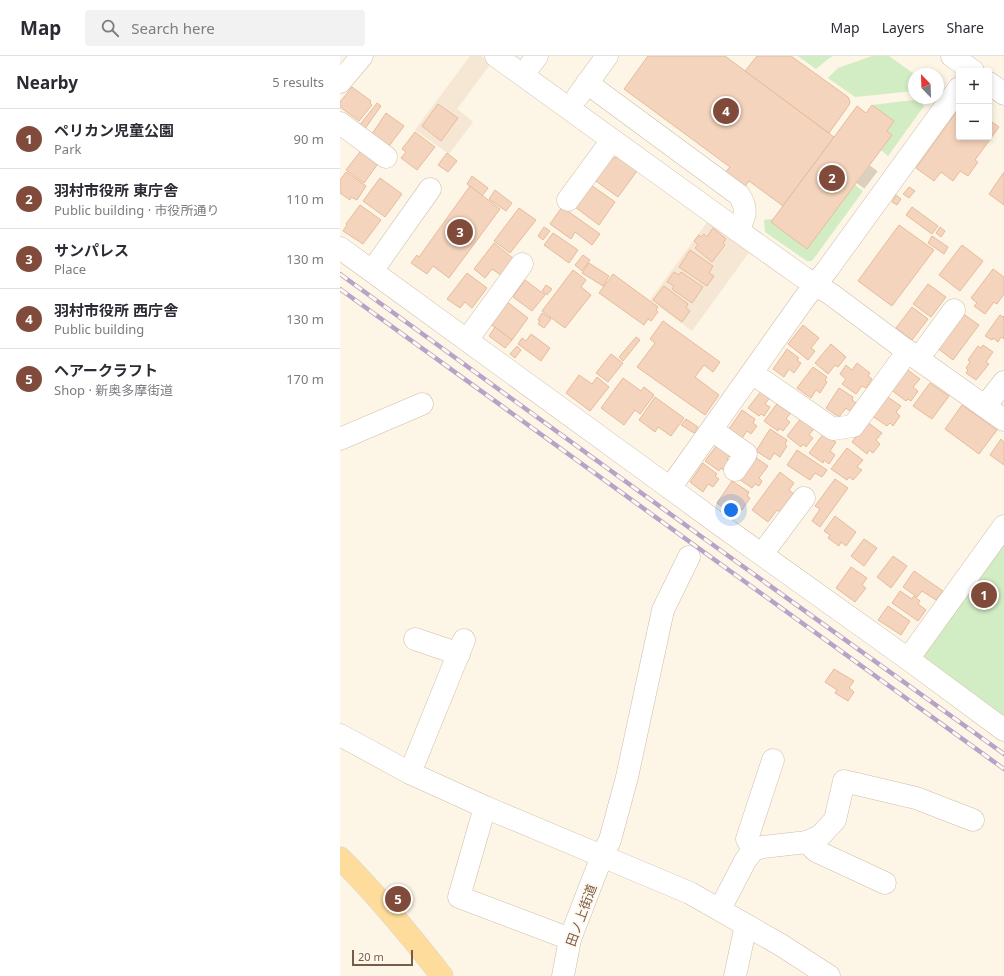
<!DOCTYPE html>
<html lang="en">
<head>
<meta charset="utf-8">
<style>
  :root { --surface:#fff; --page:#f2f2f3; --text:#2b2b33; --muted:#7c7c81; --line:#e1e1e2; --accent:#814b3c }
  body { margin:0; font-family:"Noto Sans","Noto Sans JP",sans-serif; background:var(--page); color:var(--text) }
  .controls { position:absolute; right:12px; top:12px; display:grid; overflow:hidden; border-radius:4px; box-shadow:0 2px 6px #0003 }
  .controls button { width:36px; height:36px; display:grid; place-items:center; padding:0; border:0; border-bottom:1px solid var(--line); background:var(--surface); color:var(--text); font:20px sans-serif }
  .compass { position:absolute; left:568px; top:12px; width:36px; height:36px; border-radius:50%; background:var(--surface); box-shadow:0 2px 6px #0003; rotate:337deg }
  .scale { position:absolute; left:12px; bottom:10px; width:61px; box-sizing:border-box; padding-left:4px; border:2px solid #775c49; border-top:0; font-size:11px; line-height:14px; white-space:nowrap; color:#775c49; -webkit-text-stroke:3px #fff8ed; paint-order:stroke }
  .you { position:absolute; left:391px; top:454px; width:14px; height:14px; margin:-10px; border:3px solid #fff; border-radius:50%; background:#1a73e8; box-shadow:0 0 0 6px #1a73e833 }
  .badge { display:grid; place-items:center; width:26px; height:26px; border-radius:50%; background:var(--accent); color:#fff; font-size:13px; font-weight:700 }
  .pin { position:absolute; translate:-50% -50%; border:2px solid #fff; box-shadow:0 1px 4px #0006 }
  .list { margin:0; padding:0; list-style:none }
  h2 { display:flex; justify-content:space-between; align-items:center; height:52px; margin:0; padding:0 16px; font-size:17px }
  h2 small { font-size:13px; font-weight:400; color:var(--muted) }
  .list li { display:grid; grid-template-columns:26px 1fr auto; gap:12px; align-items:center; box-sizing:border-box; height:60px; padding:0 16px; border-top:1px solid var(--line) }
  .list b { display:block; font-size:15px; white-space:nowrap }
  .list p { margin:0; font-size:13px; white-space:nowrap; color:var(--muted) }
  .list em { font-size:13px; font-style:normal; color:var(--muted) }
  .icon { flex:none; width:22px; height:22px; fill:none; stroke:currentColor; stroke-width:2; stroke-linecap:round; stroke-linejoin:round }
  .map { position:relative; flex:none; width:664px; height:920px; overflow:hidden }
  header { display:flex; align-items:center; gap:24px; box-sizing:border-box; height:56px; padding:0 20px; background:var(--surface); border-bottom:1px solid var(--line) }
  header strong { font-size:19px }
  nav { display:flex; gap:22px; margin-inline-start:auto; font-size:14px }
  .search { width:280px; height:36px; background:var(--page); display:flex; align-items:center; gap:10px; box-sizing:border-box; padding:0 14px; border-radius:4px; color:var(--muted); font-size:15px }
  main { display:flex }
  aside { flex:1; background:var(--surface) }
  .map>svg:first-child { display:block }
</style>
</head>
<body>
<header>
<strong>Map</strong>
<div class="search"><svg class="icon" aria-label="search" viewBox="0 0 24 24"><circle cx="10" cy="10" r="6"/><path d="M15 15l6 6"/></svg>Search here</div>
<nav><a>Map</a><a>Layers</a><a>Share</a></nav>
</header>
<main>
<aside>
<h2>Nearby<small>5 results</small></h2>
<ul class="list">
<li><span class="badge">1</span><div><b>ペリカン児童公園</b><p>Park</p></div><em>90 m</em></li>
<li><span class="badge">2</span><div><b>羽村市役所 東庁舎</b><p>Public building · 市役所通り</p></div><em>110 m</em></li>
<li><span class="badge">3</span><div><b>サンパレス</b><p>Place</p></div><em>130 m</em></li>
<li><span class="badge">4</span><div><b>羽村市役所 西庁舎</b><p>Public building</p></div><em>130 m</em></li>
<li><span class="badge">5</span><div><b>ヘアークラフト</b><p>Shop · 新奥多摩街道</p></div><em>170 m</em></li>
</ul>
</aside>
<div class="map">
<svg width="664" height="920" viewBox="0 0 664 920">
  <rect width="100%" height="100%" fill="#fdf5e5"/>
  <g fill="#f5e7d3">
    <path d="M 130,0 L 141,0 L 151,7 L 117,53 L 133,66 L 109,98 L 75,74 Z"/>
    <path d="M 368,165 L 410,195 L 352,275 L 310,244 Z"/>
  </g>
  <g fill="#d2ecc3">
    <path d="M 458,0 L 493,0 L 488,3 L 476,13 Z"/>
    <path d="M 532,0 L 549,0 L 574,18 L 574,35 L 515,41 L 488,22 L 498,12 Z"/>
    <path d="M 573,44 L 579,45 L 584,50 L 548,100 L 541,94 L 552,79 L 547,75 L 554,65 L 532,49 Z"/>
    <path d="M 515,129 L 523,135 L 472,205 L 467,205 L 425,176 L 424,164 L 432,163 L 433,164 L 431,166 L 467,193 Z"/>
    <path d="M 664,484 L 664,662 L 585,606 L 582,594 Z"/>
  </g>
  <g fill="#f4d4bc" stroke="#e7bb9c">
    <path d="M 308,0 L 385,0 L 494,81 L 443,150 L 409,125 L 403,133 L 383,119 L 390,111 L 284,33 Z"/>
    <path d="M 417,0 L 451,0 L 508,41 L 510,46 L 509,49 L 489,77 L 405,15 Z"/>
    <path d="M 12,31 L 31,45 L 30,47 L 32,49 L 19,65 L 0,51 L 0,46 Z"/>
    <path d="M 37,47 L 41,50 L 24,74 L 19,70 Z"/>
    <path d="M 98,48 L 118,62 L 101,85 L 82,70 Z"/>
    <path d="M 532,49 L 554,65 L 547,75 L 552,79 L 467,193 L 431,166 L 517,50 L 526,57 Z"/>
    <path d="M 619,52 L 619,81 L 649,81 L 649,64 L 659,71 L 635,104 L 638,106 L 628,120 L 620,115 L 613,125 L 601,116 L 594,125 L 576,112 Z"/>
    <path d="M 46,57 L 64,70 L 49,90 L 32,78 Z"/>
    <path d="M 75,76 L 95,91 L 77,114 L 61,102 L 66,96 L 62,93 Z"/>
    <path d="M 23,92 L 40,105 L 24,127 L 6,114 Z"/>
    <path d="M 107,97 L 117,105 L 108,116 L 98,109 Z"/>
    <path d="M 278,101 L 297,115 L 278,141 L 253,123 L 270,103 Z"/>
    <path d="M 6,116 L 26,130 L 17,144 L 11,141 L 10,144 L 0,137 L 0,124 Z"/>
    <path d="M 664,116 L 664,149 L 649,138 Z"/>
    <path d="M 132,120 L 148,132 L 142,140 L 127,128 Z"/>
    <path d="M 40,122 L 62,138 L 45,161 L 23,145 Z"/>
    <path d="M 251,129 L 275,146 L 259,169 L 235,151 Z"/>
    <path d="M 130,130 L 160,153 L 109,222 L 93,210 L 87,218 L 71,207 L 77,199 L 79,201 Z"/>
    <path d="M 569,131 L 575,135 L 569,142 L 563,138 Z"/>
    <path d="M 155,134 L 172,147 L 166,155 L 149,143 Z"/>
    <path d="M 556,139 L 561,143 L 557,149 L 552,146 Z"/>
    <path d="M 20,149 L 41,164 L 23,188 L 3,175 L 7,169 L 6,168 Z"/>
    <path d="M 222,151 L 260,178 L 252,189 L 235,176 L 231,183 L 210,168 Z"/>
    <path d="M 572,151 L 598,170 L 592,178 L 566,159 Z"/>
    <path d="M 179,152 L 196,164 L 170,197 L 154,185 Z"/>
    <path d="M 559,169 L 594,194 L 552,250 L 518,225 Z"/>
    <path d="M 204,171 L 210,175 L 203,184 L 198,180 Z"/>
    <path d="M 600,171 L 605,175 L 601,181 L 596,177 Z"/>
    <path d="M 373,172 L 386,183 L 383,187 L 385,189 L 372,206 L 355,192 L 358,189 L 354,185 L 359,179 L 361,181 L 364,178 L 367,181 Z"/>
    <path d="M 213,177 L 238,194 L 229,207 L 204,189 Z"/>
    <path d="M 592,180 L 608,191 L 604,198 L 588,187 Z"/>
    <path d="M 154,187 L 174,203 L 161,219 L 152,213 L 145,222 L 134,213 Z"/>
    <path d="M 622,189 L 643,205 L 620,235 L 599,219 Z"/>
    <path d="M 350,194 L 373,210 L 369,217 L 374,220 L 367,230 L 339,211 Z"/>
    <path d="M 243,199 L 250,204 L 242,215 L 235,209 Z"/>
    <path d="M 249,207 L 269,220 L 263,230 L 242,217 Z"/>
    <path d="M 653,213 L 664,221 L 664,238 L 657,248 L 654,246 L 645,258 L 634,250 L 637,247 L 631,242 Z"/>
    <path d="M 233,214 L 246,224 L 241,231 L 251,239 L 225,272 L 202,255 Z"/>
    <path d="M 334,216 L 339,219 L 341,216 L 363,231 L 352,247 L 332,233 L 334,230 L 327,226 Z"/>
    <path d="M 127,217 L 147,232 L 132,252 L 125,246 L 120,252 L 107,243 Z"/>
    <path d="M 273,218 L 318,251 L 316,254 L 318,256 L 311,265 L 308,263 L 304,269 L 259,237 Z"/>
    <path d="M 185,224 L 205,239 L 192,255 L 173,241 Z"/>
    <path d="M 588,228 L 606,241 L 591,261 L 573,248 Z"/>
    <path d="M 206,229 L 212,233 L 207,239 L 202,235 Z"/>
    <path d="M 324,230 L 348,248 L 346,252 L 350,255 L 342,266 L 313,244 Z"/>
    <path d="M 166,245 L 188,262 L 172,284 L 149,267 Z"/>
    <path d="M 572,251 L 588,263 L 572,284 L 556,272 Z"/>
    <path d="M 202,257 L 211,263 L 204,272 L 198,268 L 200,265 L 198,264 Z"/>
    <path d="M 622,257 L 639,269 L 613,304 L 596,291 Z"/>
    <path d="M 660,259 L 663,261 L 664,260 L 664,283 L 661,281 L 658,286 L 653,282 L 652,284 L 645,280 Z"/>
    <path d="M 323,265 L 380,306 L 373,316 L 364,309 L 355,321 L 379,339 L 365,359 L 297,311 L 315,287 L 310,283 Z"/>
    <path d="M 463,269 L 479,282 L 471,292 L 475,295 L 468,304 L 448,288 Z"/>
    <path d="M 155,271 L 172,284 L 165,292 L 149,280 Z"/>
    <path d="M 191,278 L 210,292 L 201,305 L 178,288 L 182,282 L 186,285 Z"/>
    <path d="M 296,281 L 300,284 L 283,305 L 279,301 Z"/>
    <path d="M 491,288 L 506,301 L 498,311 L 495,309 L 488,318 L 475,307 Z"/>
    <path d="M 643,289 L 653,296 L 646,306 L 649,308 L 636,324 L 626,317 L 628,314 L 626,312 L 630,306 L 628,304 L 638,290 L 641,292 Z"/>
    <path d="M 177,290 L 181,294 L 175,302 L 170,298 Z"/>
    <path d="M 447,293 L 459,302 L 457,304 L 461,307 L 454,317 L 449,313 L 444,321 L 433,313 Z"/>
    <path d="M 271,298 L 283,307 L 268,326 L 256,317 Z"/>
    <path d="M 517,307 L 530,317 L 528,320 L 532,323 L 526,332 L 522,330 L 516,338 L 502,328 L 506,323 L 500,318 L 506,309 L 512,314 Z"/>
    <path d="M 473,311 L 487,321 L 485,324 L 487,326 L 480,337 L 476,334 L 471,342 L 457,332 Z"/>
    <path d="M 565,312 L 580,323 L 573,331 L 578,335 L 571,345 L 568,343 L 566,345 L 550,333 Z"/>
    <path d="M 239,319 L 252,328 L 257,321 L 269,331 L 250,355 L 226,337 Z"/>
    <path d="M 283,322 L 301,335 L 304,331 L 314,339 L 300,358 L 295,354 L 284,369 L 261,352 Z"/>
    <path d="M 590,327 L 609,340 L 592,363 L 573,350 Z"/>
    <path d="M 499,332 L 513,341 L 512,344 L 516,347 L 510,355 L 506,352 L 499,361 L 486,352 Z"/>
    <path d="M 422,334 L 431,340 L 425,348 L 430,351 L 424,360 L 421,358 L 419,360 L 408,352 Z"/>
    <path d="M 545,339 L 561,350 L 556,356 L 560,360 L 553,370 L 550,367 L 547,370 L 531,359 Z"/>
    <path d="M 315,341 L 344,362 L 331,380 L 318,371 L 315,376 L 299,364 Z"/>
    <path d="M 439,345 L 452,355 L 446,363 L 450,366 L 443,375 L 439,372 L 438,375 L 424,365 Z"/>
    <path d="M 622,349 L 657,374 L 639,398 L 605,373 Z"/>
    <path d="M 402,354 L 415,363 L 413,367 L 417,370 L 411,378 L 407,375 L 402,382 L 389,373 Z"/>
    <path d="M 462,361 L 475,371 L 469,379 L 473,382 L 466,391 L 463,388 L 461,391 L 447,380 Z"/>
    <path d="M 346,363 L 358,371 L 354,377 L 341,369 Z"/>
    <path d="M 527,366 L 542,377 L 536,384 L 540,388 L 533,397 L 529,394 L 527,398 L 512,386 Z"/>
    <path d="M 430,373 L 447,384 L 445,388 L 447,390 L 440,401 L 434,397 L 430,404 L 416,395 Z"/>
    <path d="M 484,377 L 496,386 L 490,395 L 495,399 L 489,408 L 484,404 L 483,407 L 469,397 Z"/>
    <path d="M 661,383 L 664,386 L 664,409 L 650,399 Z"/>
    <path d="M 377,389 L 390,398 L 387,403 L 391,406 L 385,415 L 381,412 L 379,415 L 365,405 Z"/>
    <path d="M 507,392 L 523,404 L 517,411 L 522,414 L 513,424 L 509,421 L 507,424 L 491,413 Z"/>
    <path d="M 457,394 L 487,414 L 482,421 L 475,417 L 470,424 L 447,409 Z"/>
    <path d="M 412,399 L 428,410 L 419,422 L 422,425 L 419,430 L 415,428 L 412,432 L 396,421 Z"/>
    <path d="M 363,407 L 377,418 L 375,420 L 379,423 L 373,431 L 368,428 L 363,436 L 350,426 Z"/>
    <path d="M 440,416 L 454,427 L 449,434 L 455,439 L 441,457 L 437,454 L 428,466 L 412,454 Z"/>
    <path d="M 495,423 L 508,432 L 480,471 L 472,465 L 480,453 L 475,450 Z"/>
    <path d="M 392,425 L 409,436 L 407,440 L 410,442 L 402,454 L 397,450 L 392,458 L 377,447 Z"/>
    <path d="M 495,460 L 516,476 L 506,490 L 501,486 L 499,490 L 488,482 L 490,479 L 484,475 Z"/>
    <path d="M 524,483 L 537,492 L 524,510 L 511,500 Z"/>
    <path d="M 553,500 L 567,510 L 551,532 L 537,521 Z"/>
    <path d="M 511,511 L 527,522 L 522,529 L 526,532 L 515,546 L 496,532 Z"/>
    <path d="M 574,515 L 603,535 L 596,544 L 582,535 L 577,541 L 563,531 Z"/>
    <path d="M 560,535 L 572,543 L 574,540 L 580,545 L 578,548 L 586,554 L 578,565 L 552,547 Z"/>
    <path d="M 548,550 L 570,565 L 561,579 L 538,564 Z"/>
    <path d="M 494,613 L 514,625 L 509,632 L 514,636 L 508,645 L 495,637 L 497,634 L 485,626 Z"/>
  </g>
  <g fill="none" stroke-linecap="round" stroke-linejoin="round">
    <path stroke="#dccfbe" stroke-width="22" stroke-dasharray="22 11" stroke-linecap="butt" d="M 523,118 L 531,124"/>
    <defs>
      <g id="minor">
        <path d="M 156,0 L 397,174 L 463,221 L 492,239 L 578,303 L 664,364"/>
        <path d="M 612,0 L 633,15"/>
        <path d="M 183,19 L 197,0"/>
        <path d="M 0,26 L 22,0"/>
        <path d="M 247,27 L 399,139 C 408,153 406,161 397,174"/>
        <path d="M 649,27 L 664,38"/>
        <path d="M 238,40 L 267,0"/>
        <path d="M 0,67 L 46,101"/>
        <path d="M 228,144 L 272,84"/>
        <path d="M 0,192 L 330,432 L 372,463 L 568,603 L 664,674"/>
        <path d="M 32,215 L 90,133"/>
        <path d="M 127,284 L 182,208"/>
        <path d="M 578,303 L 614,254"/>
        <path d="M 412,317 L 493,373 L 513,370 L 568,295"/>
        <path d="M 645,350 L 664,326"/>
        <path d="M 372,374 L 406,398 L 395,414"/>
        <path d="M 0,383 L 82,348"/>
        <path d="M 330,432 L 464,243 L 487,214 L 619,32"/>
        <path d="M 422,498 L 464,442"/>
        <path d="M 75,583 L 119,598"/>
        <path d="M 568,603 L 664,470"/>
        <path d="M 0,679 L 70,717 L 145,751 L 350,837 L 441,889 L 489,920"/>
        <path d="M 70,717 L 124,584"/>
        <path d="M 145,751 L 119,841 L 230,883"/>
        <path d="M 467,786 L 476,795 L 545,827"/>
        <path d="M 413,794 L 423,791 L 467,786 L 480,780 L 495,764 L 504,725 L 576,742 L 633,764"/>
        <path d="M 380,853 L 405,805 L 413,794 L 407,783 L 433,704"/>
        <path d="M 223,920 L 230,883 L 262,800 L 270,784 L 287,721 L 323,554 L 349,501"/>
        <path d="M 395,920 L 406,869"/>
      </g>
      <path id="major" d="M 0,802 C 36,838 70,879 102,920"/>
    </defs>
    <use href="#minor" stroke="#cfbdab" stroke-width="23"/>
    <use href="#major" stroke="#dcd5d0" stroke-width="23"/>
    <use href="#minor" stroke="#fff" stroke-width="22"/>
    <use href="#major" stroke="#fedd9c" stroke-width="22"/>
    <defs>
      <g id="rail">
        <path d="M 0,218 L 362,481 L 664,698"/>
        <path d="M 0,233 L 664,713"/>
      </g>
    </defs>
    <use href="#rail" stroke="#b8a3c8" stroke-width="4.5"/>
    <use href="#rail" stroke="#fff8ed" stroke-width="3" stroke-dasharray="9" stroke-linecap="butt"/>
  </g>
  <g text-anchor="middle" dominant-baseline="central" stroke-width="3.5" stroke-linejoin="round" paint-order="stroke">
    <g font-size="13" fill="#775c49" stroke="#fff8ed">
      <text transform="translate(241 859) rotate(-70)">田ノ上街道</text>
    </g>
  </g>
</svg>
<div class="controls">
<button>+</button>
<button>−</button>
</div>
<svg class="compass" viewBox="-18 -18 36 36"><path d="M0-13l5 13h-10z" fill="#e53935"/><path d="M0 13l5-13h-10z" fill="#7c7c81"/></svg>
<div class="scale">20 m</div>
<div class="you"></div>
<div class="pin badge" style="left:644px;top:539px">1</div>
<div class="pin badge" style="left:492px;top:122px">2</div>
<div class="pin badge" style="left:120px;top:176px">3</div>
<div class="pin badge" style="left:386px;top:55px">4</div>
<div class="pin badge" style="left:58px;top:843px">5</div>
</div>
</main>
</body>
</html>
